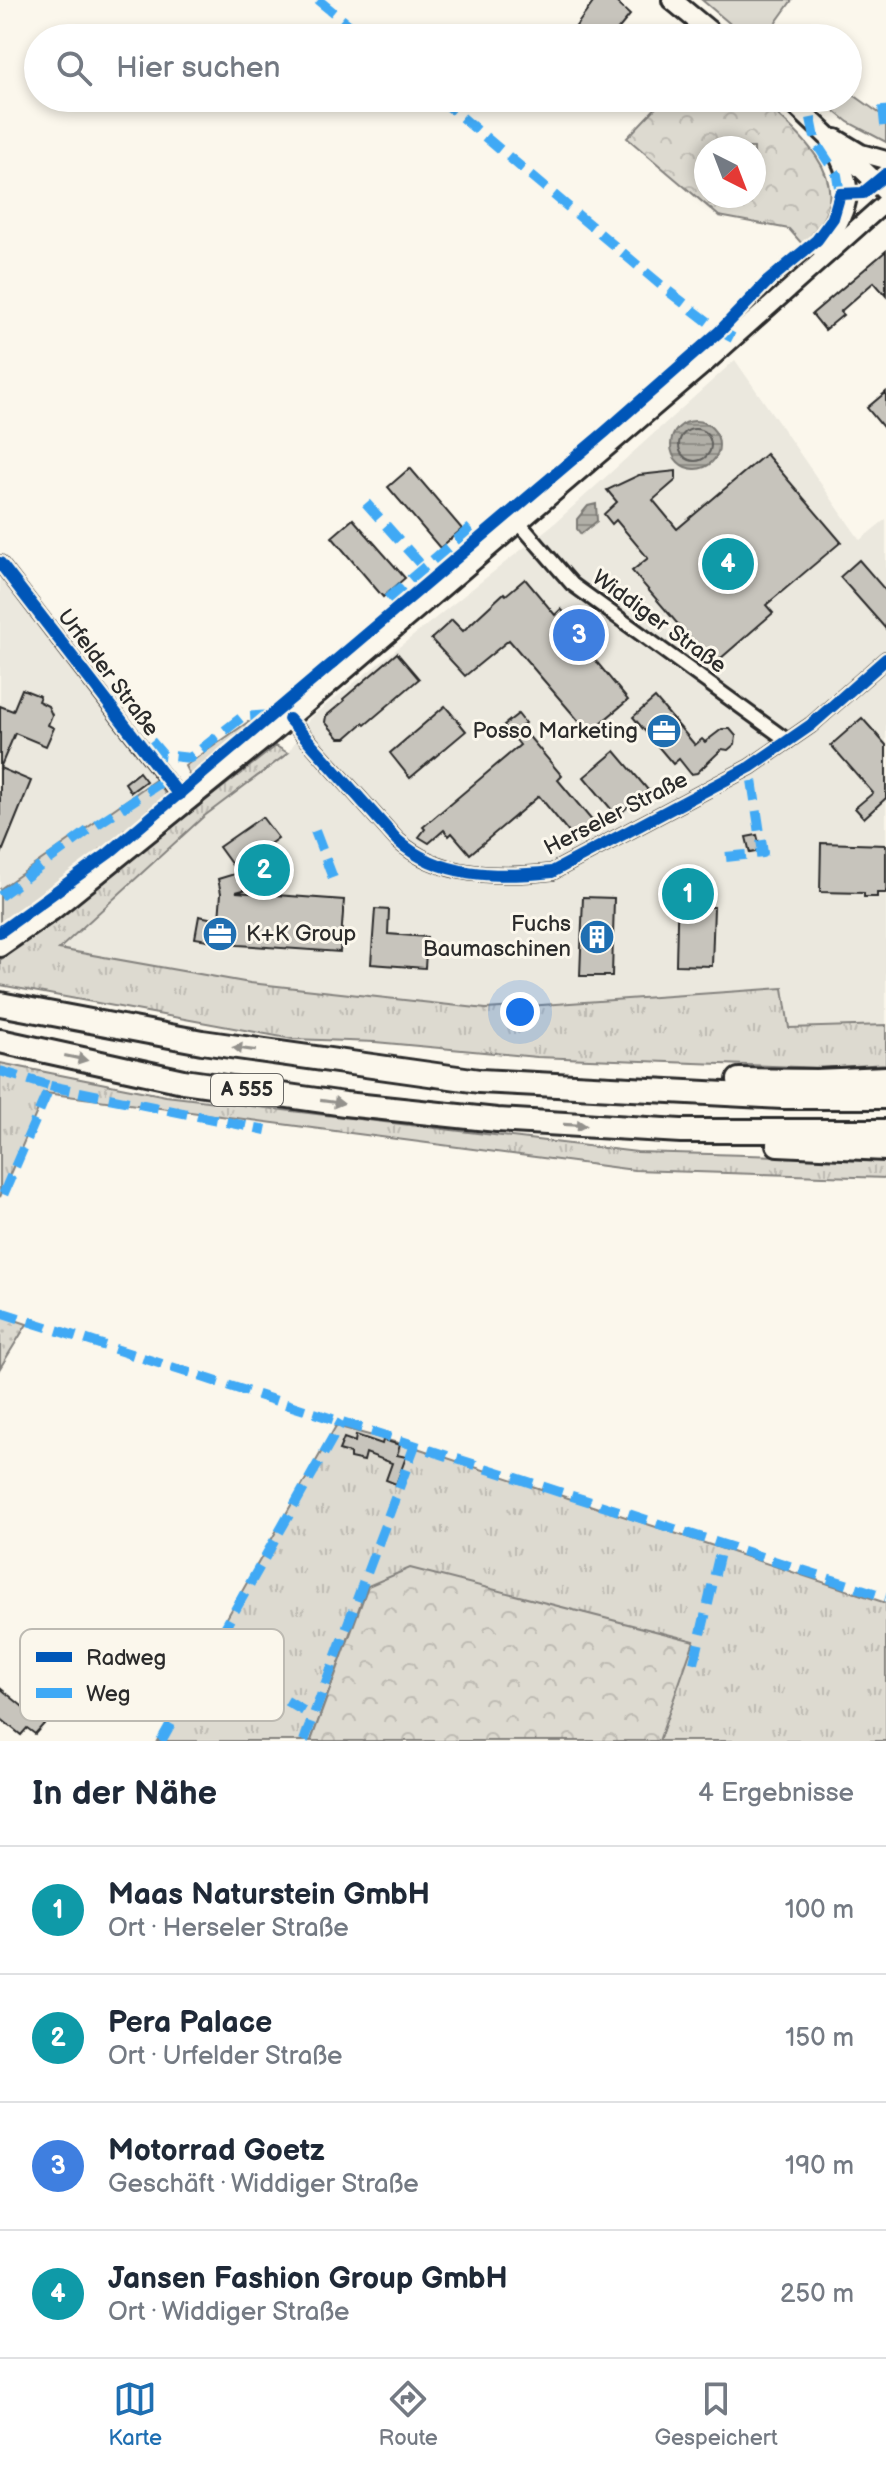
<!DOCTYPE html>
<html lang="de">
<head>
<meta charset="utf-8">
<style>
  :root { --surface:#fff; --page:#f2f2f3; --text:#1f2937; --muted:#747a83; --line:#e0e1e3; --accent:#1f6fb2 }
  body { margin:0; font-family:"Balsamiq Sans",sans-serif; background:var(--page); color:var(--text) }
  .compass { position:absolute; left:694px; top:136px; width:72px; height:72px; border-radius:50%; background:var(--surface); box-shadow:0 4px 12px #0003; rotate:138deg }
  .you { position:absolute; left:520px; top:1012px; width:28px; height:28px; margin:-20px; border:6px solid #fff; border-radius:50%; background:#1a73e8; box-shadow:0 0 0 12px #1a73e833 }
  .badge { display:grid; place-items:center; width:52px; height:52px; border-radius:50%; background:var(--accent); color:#fff; font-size:26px; font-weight:700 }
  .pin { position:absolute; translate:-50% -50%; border:4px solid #fff; box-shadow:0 2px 8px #0006 }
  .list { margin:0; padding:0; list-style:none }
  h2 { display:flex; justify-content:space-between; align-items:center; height:104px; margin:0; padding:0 32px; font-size:34px }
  h2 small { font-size:26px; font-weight:400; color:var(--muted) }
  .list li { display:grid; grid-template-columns:52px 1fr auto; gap:24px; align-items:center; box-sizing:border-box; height:128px; padding:0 32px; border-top:2px solid var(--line) }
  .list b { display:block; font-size:30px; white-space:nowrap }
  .list p { margin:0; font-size:26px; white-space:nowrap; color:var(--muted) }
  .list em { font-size:26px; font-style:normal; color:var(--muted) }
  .icon { flex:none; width:44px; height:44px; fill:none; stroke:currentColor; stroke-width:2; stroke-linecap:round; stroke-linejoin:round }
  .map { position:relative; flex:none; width:886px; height:1741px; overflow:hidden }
  .search { position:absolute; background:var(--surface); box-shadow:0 4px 12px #0003; left:24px; right:24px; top:24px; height:88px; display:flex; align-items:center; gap:20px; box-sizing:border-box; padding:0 28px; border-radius:44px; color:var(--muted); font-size:30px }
  .sheet { height:616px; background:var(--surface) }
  nav { display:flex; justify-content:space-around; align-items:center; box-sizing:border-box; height:112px; border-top:2px solid var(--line); background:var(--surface); font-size:22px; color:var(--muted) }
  nav a { display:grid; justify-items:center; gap:4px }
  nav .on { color:var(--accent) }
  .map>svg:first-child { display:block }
</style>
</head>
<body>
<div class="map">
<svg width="886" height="1741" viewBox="0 0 886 1741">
  <defs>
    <pattern id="grass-tufts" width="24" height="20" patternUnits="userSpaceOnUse" patternTransform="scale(2)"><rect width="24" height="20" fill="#dddad0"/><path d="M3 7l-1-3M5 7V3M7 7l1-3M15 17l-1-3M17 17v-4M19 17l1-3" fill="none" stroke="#bebbb3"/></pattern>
    <pattern id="forest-crowns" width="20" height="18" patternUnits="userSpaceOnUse" patternTransform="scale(2)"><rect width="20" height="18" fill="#dddad0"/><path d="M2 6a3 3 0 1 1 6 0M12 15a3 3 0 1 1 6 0" fill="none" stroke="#bebbb3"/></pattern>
    <pattern id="garden-dots" width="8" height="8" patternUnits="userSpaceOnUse" patternTransform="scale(2)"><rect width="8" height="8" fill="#dddad0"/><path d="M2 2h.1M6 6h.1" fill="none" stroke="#bebbb3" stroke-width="1.8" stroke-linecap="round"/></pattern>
    <pattern id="water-rules" width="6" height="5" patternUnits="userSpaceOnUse" patternTransform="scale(2)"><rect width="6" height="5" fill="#b1afa7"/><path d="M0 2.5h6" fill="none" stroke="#908f88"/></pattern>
  </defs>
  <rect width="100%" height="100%" fill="#fbf7ec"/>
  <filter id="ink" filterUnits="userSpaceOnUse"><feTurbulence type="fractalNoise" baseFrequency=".0125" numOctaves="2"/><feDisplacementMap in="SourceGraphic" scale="16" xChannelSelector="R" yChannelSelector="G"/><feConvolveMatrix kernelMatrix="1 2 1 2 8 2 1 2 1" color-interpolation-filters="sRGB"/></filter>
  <g filter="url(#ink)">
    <g fill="#ebe8de">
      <path d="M 735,360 L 860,540 L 886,519 L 886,1025 L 788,1028 L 783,988 L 486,1009 L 250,983 L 58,949 L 203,817 L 288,753 L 310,718 L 556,522 Z"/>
      <path d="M 0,578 L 156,779 L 0,889 Z"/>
    </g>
    <g fill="url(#grass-tufts)" stroke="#84827e" stroke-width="2">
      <path d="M 248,722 L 257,724 L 191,778 L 185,766 Z"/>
      <path d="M 276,746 L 288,753 L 203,817 L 59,949 L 250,983 L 486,1009 L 783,988 L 789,1028 L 886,1025 L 886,1064 L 823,1068 L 537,1057 L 375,1042 L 293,1039 L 0,985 L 0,960 Z"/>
      <path d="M 158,778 L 167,799 L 161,805 L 72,875 L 0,926 L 0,889 Z"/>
      <path d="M 0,1063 L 166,1096 L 637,1152 L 886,1159 L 886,1178 L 634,1170 L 45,1093 L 0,1197 Z"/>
      <path d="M 336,1426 L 420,1449 L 886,1603 L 886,1741 L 659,1741 L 693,1641 L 367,1586 L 311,1741 L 157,1741 Z"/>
    </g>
    <g fill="url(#forest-crowns)" stroke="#84827e" stroke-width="2" fill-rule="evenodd">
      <path d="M 665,98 L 759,98 C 789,126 846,168 825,215 C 820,225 810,236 803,245 L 789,229 L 719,216 L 627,138 ZM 706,148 L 754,148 L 754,196 L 706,196 Z"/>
      <path d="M 410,1568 L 694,1641 L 659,1741 L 311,1741 L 368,1586 Z"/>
    </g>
    <g fill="#dddad0" stroke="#84827e" stroke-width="2">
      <path d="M 702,0 L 792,0 L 769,32 L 776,38 L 747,38 Z"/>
      <path d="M 848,91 L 886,118 L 886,142 L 848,122 L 819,98 L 848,98 Z"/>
    </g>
    <path fill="url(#garden-dots)" stroke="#84827e" stroke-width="2" d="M 0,1315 L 27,1324 L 0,1368 Z"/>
    <g fill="url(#water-rules)" stroke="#7b7a75" stroke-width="2">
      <circle cx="695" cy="445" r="24"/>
      <path d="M 596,504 L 597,521 L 581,534 L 577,529 L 577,519 L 588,506 Z"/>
    </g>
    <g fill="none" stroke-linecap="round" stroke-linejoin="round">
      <circle stroke="#61605d" stroke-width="2" cx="695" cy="445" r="16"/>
    </g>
    <g fill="#c7c4bc" stroke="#2b2b2b" stroke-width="2">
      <path d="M 595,0 L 614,0 L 630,15 L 611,38 L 584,38 L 574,29 Z"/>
      <path d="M 886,251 L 886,296 L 874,282 L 840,312 L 843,315 L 825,330 L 812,314 Z"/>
      <path d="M 886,392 L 886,431 L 867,408 Z"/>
      <path d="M 766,454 L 841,542 L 766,605 L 773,613 L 713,665 L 632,571 L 648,558 L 616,520 L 612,524 L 604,514 L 617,502 L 607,490 L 639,475 L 676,471 L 676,480 L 653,500 L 677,529 Z"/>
      <path d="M 410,468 L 462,529 L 440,548 L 388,487 Z"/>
      <path d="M 353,519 L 405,578 L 383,597 L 332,537 Z"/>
      <path d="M 859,560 L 886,591 L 886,629 L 840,577 Z"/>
      <path d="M 525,579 L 555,615 L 561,609 L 576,626 L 585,618 L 597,633 L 589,640 L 592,643 L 586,649 L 628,700 L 589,733 L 509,640 L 465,676 L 431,639 L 452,620 L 463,631 L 504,593 L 506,595 Z"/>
      <path d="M 397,653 L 419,679 L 365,725 L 363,723 L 346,738 L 339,738 L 325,722 L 326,716 L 344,701 L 343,699 Z"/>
      <path d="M 22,689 L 40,696 L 38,701 L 48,706 L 52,715 L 48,725 L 54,728 L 46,746 L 15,733 L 0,768 L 31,781 L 0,857 L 0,706 L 13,711 Z"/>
      <path d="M 655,698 L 695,745 L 702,739 L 705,742 L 722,729 L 730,729 L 736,736 L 735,744 L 728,750 L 722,749 L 697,773 L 691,774 L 679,759 L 673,764 L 633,717 Z"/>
      <path d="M 445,706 L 466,731 L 410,778 L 390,753 Z"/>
      <path d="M 518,714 L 525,723 L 521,727 L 562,776 L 558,780 L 594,823 L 575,840 L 539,796 L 470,854 L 452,833 L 449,836 L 444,830 L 429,843 L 419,837 L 425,829 L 423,827 L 520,745 L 504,725 Z"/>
      <path d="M 862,718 L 886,745 L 886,798 L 864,818 L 855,808 L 873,793 L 831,745 Z"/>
      <path d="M 615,751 L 648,790 L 617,816 L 584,777 Z"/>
      <path d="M 139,772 L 146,781 L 131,792 L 125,783 Z"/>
      <path d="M 262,817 L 278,838 L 235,869 L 219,847 Z"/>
      <path d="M 757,835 L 761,851 L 750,853 L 746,837 Z"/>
      <path d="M 821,843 L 886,845 L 886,893 L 877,893 L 877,897 L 864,897 L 864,893 L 820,892 Z"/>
      <path d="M 277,859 L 279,864 L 287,861 L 291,872 L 282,875 L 283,879 L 236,892 L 344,900 L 340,952 L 238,945 L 195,938 L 199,916 L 219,920 L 221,893 L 218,879 L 238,873 L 236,870 Z"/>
      <path d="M 684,878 L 698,881 L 697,907 L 714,907 L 712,966 L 676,965 L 678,881 Z"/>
      <path d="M 583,897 L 614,898 L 612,976 L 580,976 Z"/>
      <path d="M 375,909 L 389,910 L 388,934 L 427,937 L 425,968 L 371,964 Z"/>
      <path d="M 356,1435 L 382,1444 L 383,1440 L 400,1445 L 397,1455 L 406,1457 L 396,1484 L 386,1480 L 392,1463 L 366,1453 L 364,1461 L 350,1458 L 350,1453 L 339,1450 L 344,1438 L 355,1442 Z"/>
      <path d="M 0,1688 L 44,1724 L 35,1734 L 27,1728 L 21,1735 L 0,1718 Z"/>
    </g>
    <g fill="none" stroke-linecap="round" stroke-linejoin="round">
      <defs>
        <g id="minor">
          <path d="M 519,523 L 572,584 L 788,741"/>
          <path d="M 0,563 L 186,805"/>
          <path d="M 289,719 L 397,840 C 439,878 498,878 552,872 L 750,767 L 811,725 L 886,659"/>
        </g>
        <g id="secondary">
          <path d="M 836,138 L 861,153 L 886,160"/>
          <path d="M 822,253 C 849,205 860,194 831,143"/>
          <path d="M 0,948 L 52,912 L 273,733 L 706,363 L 886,202"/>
        </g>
        <g id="primary">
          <path d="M 672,0 L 718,38"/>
          <path d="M 788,98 L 886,192"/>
        </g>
        <g id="motorway">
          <path d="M 0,1004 L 202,1042 L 479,1081 L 783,1097 L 886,1097"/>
          <path d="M 0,1041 L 183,1081 L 345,1104 L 497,1120 L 681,1131 L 886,1131"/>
          <path d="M 739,1080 L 816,1081 L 886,1078"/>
          <path d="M 778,1144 L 886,1149"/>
        </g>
      </defs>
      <use href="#minor" stroke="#2b2b2b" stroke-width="18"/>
      <use href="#secondary" stroke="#2b2b2b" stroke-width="22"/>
      <use href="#primary" stroke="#2b2b2b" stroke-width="24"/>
      <use href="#motorway" stroke="#2b2b2b" stroke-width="28"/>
      <use href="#minor" stroke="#fbf7ec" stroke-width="12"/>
      <use href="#secondary" stroke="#fbf7ec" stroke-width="16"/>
      <use href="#primary" stroke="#fbf7ec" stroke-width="18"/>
      <use href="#motorway" stroke="#fbf7ec" stroke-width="22"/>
      <g stroke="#3fa9f5" stroke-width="10" stroke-dasharray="20 10" stroke-linecap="butt">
        <path d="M 318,0 L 365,38"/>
        <path d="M 439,98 L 668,291 L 720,331 L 733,338"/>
        <path d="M 883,106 L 886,134"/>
        <path d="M 811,118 L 816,143 L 837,175 L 840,194"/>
        <path d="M 366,503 L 423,567"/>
        <path d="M 387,599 L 474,525"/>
        <path d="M 151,741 L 163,755 L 190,758 L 242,717 L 271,715"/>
        <path d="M 315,831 L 333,878"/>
        <path d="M 726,857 L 763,853 L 750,767"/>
        <path d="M 0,896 L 96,825 L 166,779"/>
        <path d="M 0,1071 L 50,1086 L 0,1202"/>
        <path d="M 50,1086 L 266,1130"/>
        <path d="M 0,1312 L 886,1597"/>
        <path d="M 209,1655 L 312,1716"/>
        <path d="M 694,1663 L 722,1544"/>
        <path d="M 161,1741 L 342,1421"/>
        <path d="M 304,1741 L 415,1445"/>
      </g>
      <defs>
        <g id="cycleway">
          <path d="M 0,563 L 179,795"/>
          <path d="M 289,719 L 397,840 C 439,878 498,878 552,872 L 750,767 L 811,725 L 886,659"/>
          <path d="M 0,932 L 109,853 L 605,432 L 720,331 L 768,281 L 817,240 L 833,218 L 840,194 L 863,193 L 886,174"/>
        </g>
      </defs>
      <use href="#cycleway" stroke="#fbf7ec" stroke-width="17"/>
      <use href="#cycleway" stroke="#0057b8" stroke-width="12"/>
    </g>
    <defs><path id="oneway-solid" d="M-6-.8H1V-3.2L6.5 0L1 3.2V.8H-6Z" transform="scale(2)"/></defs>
    <g fill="#93918c">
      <use href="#oneway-solid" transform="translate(244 1049) rotate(-172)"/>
      <use href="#oneway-solid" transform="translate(76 1058) rotate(12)"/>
      <use href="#oneway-solid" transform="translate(332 1102) rotate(8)"/>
      <use href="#oneway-solid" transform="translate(575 1125) rotate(3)"/>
    </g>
  </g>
  <defs>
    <symbol id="office-disc" viewBox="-11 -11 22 22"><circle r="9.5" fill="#1f6fb2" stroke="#fbf7ec"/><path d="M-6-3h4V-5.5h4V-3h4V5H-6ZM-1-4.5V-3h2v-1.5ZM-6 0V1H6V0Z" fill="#fff"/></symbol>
    <symbol id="building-disc" viewBox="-11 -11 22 22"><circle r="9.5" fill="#1f6fb2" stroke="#fbf7ec"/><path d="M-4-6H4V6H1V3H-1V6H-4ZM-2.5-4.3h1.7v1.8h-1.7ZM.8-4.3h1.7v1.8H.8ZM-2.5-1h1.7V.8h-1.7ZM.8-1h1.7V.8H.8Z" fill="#fff"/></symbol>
  </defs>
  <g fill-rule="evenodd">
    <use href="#office-disc" x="644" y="711" width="40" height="40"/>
    <use href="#office-disc" x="200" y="914" width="40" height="40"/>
    <use href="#building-disc" x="577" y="917" width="40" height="40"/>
  </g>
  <g text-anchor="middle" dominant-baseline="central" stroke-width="6" stroke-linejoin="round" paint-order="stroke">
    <rect fill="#fbf7ec" stroke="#696865" stroke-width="2" x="211" y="1074" width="72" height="32" rx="6"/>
    <g font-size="20" font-weight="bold" fill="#2b2b2b">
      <text x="247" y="1090">A 555</text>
    </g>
    <g font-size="22" fill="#2b2b2b" stroke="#fbf7ec">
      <text transform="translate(659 622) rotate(36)">Widdiger Straße</text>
      <text transform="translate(108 673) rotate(53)">Urfelder Straße</text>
      <text transform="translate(616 814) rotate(-27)">Herseler Straße</text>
    </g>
    <g font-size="22" fill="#2b2b2b" stroke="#fbf7ec" text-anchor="end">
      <text x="638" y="731">Posso Marketing</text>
      <text x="571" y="924">Fuchs<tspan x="571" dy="25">Baumaschinen</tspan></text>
      <text x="246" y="934" text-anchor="start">K+K Group</text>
    </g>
  </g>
  <rect x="20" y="1629" width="264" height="92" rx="12" fill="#fbf7ec" stroke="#bdbab2" stroke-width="2"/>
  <rect x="36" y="1652" width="36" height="10" fill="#0057b8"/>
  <rect x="36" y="1688" width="36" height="10" fill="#3fa9f5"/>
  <g font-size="22" fill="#2b2b2b">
    <text x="86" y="1665">Radweg</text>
    <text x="86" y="1701">Weg</text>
  </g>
</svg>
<svg class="compass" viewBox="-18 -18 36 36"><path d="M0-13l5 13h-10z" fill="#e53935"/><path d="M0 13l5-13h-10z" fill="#747a83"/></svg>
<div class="you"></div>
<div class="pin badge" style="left:688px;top:894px;background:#0f9aa8">1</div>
<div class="pin badge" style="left:264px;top:870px;background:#0f9aa8">2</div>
<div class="pin badge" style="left:579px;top:635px;background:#3f7fe0">3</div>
<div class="pin badge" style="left:728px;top:564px;background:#0f9aa8">4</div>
<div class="search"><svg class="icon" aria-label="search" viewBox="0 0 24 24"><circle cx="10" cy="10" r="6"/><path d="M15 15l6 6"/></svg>Hier suchen</div>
</div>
<section class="sheet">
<h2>In der Nähe<small>4 Ergebnisse</small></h2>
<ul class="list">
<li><span class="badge" style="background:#0f9aa8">1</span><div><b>Maas Naturstein GmbH</b><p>Ort · Herseler Straße</p></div><em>100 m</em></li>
<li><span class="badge" style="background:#0f9aa8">2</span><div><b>Pera Palace</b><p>Ort · Urfelder Straße</p></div><em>150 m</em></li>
<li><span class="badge" style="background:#3f7fe0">3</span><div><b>Motorrad Goetz</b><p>Geschäft · Widdiger Straße</p></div><em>190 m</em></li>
<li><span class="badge" style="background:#0f9aa8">4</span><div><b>Jansen Fashion Group GmbH</b><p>Ort · Widdiger Straße</p></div><em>250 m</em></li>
</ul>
</section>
<nav>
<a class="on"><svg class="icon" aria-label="map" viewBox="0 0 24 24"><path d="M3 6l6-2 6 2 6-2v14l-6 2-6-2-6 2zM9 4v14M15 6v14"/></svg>Karte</a>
<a><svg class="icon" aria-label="directions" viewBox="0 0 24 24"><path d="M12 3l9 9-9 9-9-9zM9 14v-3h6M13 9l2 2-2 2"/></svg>Route</a>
<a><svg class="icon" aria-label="saved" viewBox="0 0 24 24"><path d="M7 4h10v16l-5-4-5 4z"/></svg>Gespeichert</a>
</nav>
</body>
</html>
